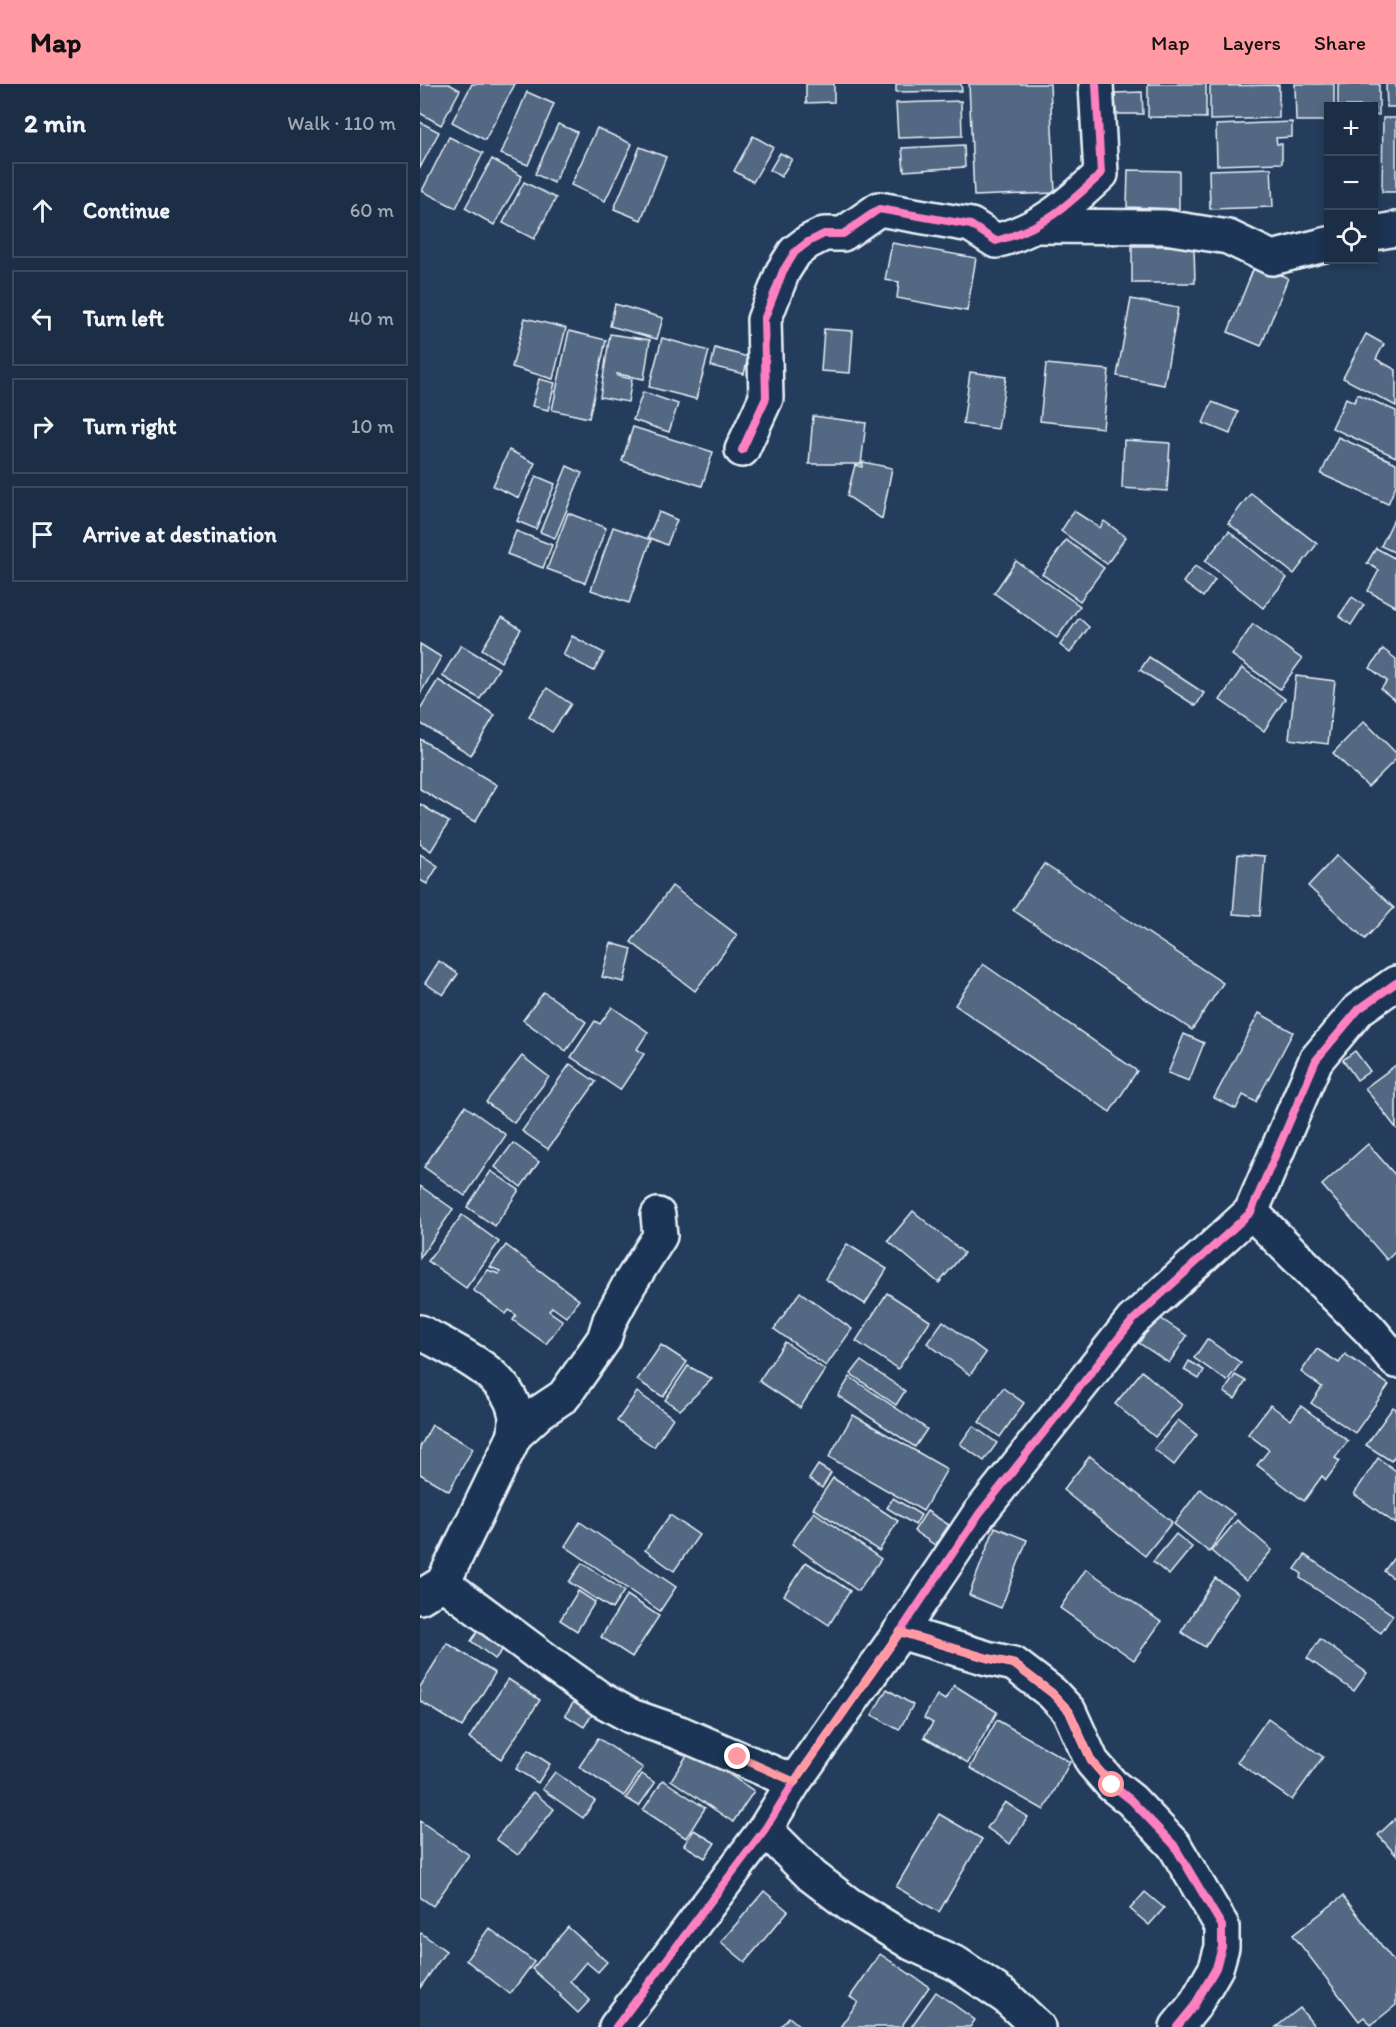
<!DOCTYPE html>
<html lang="en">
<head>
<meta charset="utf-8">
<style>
  :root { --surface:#1c2e46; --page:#25364d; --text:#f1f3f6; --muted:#a0a8b3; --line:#3a4a5f; --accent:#ff9aa2 }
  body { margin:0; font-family:Itim,sans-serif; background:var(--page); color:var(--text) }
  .controls { position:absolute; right:18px; top:18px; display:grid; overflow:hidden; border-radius:0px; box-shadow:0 3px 9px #0003 }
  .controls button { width:54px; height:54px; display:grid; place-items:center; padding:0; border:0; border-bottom:2px solid var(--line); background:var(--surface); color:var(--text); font:30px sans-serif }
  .stop { position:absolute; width:18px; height:18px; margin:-14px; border:4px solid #ff9aa2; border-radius:50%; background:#fff }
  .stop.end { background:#ff9aa2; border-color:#fff; box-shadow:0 2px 6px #0008 }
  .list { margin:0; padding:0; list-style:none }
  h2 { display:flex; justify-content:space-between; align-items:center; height:78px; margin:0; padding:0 24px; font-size:26px }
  h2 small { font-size:20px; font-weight:400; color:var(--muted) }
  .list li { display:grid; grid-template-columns:39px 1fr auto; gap:18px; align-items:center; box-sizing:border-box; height:96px; margin:0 12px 12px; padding:0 12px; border:2px solid var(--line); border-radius:0px }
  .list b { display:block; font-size:22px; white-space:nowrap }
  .list em { font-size:20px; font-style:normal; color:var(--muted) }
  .icon { flex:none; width:33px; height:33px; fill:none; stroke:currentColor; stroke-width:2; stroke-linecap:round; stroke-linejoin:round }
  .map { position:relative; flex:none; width:976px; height:1943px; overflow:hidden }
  header { display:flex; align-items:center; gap:36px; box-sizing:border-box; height:84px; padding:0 30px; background:var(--accent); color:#111 }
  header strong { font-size:28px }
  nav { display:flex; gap:33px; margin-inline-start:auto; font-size:21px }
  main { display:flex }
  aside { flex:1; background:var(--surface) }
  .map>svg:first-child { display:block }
</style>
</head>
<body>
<header>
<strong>Map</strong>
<nav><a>Map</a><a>Layers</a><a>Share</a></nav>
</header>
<main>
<aside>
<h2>2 min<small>Walk · 110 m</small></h2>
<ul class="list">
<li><svg class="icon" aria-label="ahead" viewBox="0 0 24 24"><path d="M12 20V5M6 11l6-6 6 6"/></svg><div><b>Continue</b></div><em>60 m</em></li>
<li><svg class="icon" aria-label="left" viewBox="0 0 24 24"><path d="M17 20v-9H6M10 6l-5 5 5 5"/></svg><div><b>Turn left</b></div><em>40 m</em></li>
<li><svg class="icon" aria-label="right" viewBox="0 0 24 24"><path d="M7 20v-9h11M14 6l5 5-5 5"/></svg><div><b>Turn right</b></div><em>10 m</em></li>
<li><svg class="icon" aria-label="arrive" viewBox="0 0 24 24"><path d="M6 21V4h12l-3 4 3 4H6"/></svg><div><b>Arrive at destination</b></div></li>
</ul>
</aside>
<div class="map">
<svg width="976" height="1943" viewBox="0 0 976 1943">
  <rect width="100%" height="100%" fill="#253d5d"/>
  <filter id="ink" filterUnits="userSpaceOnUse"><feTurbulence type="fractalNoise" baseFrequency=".0167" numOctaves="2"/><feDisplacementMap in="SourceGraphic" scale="12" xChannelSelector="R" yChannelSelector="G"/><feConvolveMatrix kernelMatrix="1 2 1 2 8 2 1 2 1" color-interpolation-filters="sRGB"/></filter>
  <g filter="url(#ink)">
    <g fill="#536782" stroke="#e8f1f8" stroke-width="1.5">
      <path d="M 0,0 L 29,0 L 40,6 L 21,41 L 0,29 Z"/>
      <path d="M 52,0 L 95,0 L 65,56 L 32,38 Z"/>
      <path d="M 386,0 L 414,0 L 414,18 L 386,19 Z"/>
      <path d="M 476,0 L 541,0 L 542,7 L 476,8 Z"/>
      <path d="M 549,0 L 630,0 L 635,109 L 554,112 Z"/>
      <path d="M 728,0 L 786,0 L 786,34 L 728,33 Z"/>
      <path d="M 875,0 L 914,0 L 914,22 L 908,22 L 908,37 L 876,37 Z"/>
      <path d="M 918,0 L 959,0 L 959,31 L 954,31 L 954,22 L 918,22 Z"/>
      <path d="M 966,0 L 976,0 L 976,23 L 967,23 Z"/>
      <path d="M 859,1 L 859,34 L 790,36 L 790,2 Z"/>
      <path d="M 107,8 L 134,20 L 108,81 L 81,70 Z"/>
      <path d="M 722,8 L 723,30 L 696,30 L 695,9 Z"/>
      <path d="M 541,17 L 542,52 L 478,54 L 476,19 Z"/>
      <path d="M 963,34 L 976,34 L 976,108 L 962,108 Z"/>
      <path d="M 0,38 L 19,48 L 0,84 Z"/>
      <path d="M 872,38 L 872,53 L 856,54 L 857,60 L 862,60 L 862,79 L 797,81 L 796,41 Z"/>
      <path d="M 138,40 L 157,48 L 134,99 L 115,90 Z"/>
      <path d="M 177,44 L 212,60 L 185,117 L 151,101 Z"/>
      <path d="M 333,52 L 353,63 L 333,98 L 314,87 Z"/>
      <path d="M 29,53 L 63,69 L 36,124 L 2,107 Z"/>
      <path d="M 544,61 L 545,83 L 484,87 L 482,64 Z"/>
      <path d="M 220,63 L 246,73 L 221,136 L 194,125 Z"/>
      <path d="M 360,69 L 372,75 L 361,93 L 350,86 Z"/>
      <path d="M 72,75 L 102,92 L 74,141 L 45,124 Z"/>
      <path d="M 851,84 L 853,123 L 790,125 L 789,86 Z"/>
      <path d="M 708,86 L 759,87 L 759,125 L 707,123 Z"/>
      <path d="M 104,98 L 136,114 L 114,155 L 83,139 Z"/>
      <path d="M 472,159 L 556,174 L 547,227 L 477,214 L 479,198 L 465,196 Z"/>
      <path d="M 712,162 L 774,162 L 775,199 L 712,199 Z"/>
      <path d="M 835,181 L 868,194 L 841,262 L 808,248 Z"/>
      <path d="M 711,215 L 758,224 L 744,301 L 697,292 Z"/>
      <path d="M 195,220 L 243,234 L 237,255 L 190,242 Z"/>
      <path d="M 105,234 L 146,244 L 133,295 L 92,283 Z"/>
      <path d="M 404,245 L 433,247 L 430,289 L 401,287 Z"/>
      <path d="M 149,247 L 186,256 L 169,334 L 132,326 Z"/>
      <path d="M 190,250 L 230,256 L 224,295 L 197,290 L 197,292 L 212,295 L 208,318 L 180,313 Z"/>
      <path d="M 946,250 L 964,260 L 956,275 L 976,286 L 976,322 L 923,294 Z"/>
      <path d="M 242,254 L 289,267 L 276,315 L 229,303 Z"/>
      <path d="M 295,264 L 328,273 L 324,290 L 291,282 Z"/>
      <path d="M 626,280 L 689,286 L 683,344 L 620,337 Z"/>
      <path d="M 550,288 L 586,293 L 578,345 L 543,340 Z"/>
      <path d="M 119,295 L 135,299 L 128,326 L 112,322 Z"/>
      <path d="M 223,308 L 258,320 L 249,348 L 213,336 Z"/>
      <path d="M 938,310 L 976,327 L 976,373 L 912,344 L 926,314 L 934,318 Z"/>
      <path d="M 792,318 L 818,328 L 810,350 L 783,339 Z"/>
      <path d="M 393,332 L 446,339 L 441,380 L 389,380 Z"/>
      <path d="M 213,343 L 293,368 L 282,402 L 202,377 Z"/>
      <path d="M 918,353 L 976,379 L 976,401 L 968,420 L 901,390 Z"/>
      <path d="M 704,356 L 750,359 L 747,407 L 702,404 Z"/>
      <path d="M 89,366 L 115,379 L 99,414 L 73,402 Z"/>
      <path d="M 443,378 L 472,384 L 462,435 L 427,412 L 435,381 L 442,383 Z"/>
      <path d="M 147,382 L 162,389 L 135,454 L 120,448 Z"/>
      <path d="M 116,392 L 135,400 L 116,445 L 97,437 Z"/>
      <path d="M 831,409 L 897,460 L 874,490 L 808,439 Z"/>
      <path d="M 654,427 L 680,444 L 684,437 L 706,453 L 687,480 L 641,447 Z"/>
      <path d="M 239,428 L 257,436 L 247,461 L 228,453 Z"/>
      <path d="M 148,429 L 186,444 L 165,499 L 127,485 Z"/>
      <path d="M 976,431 L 976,469 L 961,462 Z"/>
      <path d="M 193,443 L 231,456 L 209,519 L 171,506 Z"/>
      <path d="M 96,447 L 132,461 L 123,484 L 87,470 Z"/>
      <path d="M 809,447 L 867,494 L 843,524 L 785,477 Z"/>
      <path d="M 646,456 L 684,484 L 660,517 L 622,490 Z"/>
      <path d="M 956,464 L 976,475 L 976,523 L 948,507 L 959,486 L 947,479 Z"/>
      <path d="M 596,477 L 660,522 L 637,554 L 574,509 Z"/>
      <path d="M 775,482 L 795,496 L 783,513 L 763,498 Z"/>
      <path d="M 932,513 L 944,521 L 931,541 L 919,532 Z"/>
      <path d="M 82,533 L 101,545 L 81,578 L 62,565 Z"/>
      <path d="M 659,534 L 669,543 L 650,569 L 640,561 Z"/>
      <path d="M 833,540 L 882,575 L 860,605 L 812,571 Z"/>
      <path d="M 152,552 L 184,569 L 174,587 L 143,571 Z"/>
      <path d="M 0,560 L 21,573 L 0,610 Z"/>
      <path d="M 41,561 L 79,584 L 60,615 L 22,592 Z"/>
      <path d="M 963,565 L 976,575 L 976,617 L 961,605 L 967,597 L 950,584 Z"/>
      <path d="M 729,573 L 784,609 L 776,622 L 720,586 Z"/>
      <path d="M 822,584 L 865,615 L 844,647 L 800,616 Z"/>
      <path d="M 876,592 L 915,597 L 908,660 L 869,655 Z"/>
      <path d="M 18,596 L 75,631 L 51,671 L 0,639 L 0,625 Z"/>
      <path d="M 127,604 L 151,620 L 132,648 L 109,632 Z"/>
      <path d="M 944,637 L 976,669 L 976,675 L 948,703 L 913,669 Z"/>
      <path d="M 0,655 L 77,701 L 55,738 L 0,705 Z"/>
      <path d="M 0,720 L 29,738 L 11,767 L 0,760 Z"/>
      <path d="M 0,770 L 18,782 L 7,800 L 0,796 Z"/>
      <path d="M 818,770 L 845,772 L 840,832 L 813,830 Z"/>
      <path d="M 917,771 L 974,824 L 945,855 L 888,802 Z"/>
      <path d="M 624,780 L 803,899 L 772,946 L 593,826 Z"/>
      <path d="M 252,802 L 317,851 L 275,907 L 211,858 Z"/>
      <path d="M 191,859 L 212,865 L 204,898 L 182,893 Z"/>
      <path d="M 19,877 L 38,890 L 23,911 L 5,899 Z"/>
      <path d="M 563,880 L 717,987 L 690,1028 L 535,921 Z"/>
      <path d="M 124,908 L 166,938 L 146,967 L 103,936 Z"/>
      <path d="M 192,923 L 228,948 L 217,965 L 224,970 L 200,1006 L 151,973 L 175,937 L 180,940 Z"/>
      <path d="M 839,929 L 873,948 L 836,1018 L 823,1011 L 816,1025 L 794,1014 Z"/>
      <path d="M 764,950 L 784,959 L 769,997 L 748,989 Z"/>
      <path d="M 935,967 L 950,987 L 937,996 L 923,976 Z"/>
      <path d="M 102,972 L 129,993 L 94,1039 L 66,1018 Z"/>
      <path d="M 150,980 L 176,998 L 128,1065 L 102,1047 Z"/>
      <path d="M 976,981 L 976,1044 L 945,1004 Z"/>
      <path d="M 45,1022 L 86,1051 L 45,1112 L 4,1083 Z"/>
      <path d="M 93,1059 L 119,1078 L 101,1103 L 75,1083 Z"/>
      <path d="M 948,1060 L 976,1092 L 976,1167 L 967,1176 L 902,1101 Z"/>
      <path d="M 71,1087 L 99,1106 L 75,1142 L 47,1123 Z"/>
      <path d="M 0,1102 L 33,1125 L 0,1174 Z"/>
      <path d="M 493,1127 L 544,1169 L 519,1199 L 468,1157 Z"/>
      <path d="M 42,1131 L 79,1158 L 46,1204 L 8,1177 Z"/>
      <path d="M 427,1160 L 467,1185 L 445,1220 L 405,1195 Z"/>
      <path d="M 86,1161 L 159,1216 L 146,1233 L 132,1223 L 129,1227 L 143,1237 L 126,1260 L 93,1236 L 96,1231 L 89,1226 L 86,1230 L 53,1206 L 68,1186 L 79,1190 L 80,1187 L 70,1183 Z"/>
      <path d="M 380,1208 L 432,1245 L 406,1282 L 354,1245 Z"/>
      <path d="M 467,1209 L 510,1237 L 478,1285 L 436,1257 Z"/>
      <path d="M 737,1232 L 767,1252 L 749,1279 L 719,1259 Z"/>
      <path d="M 523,1237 L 566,1269 L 550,1291 L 507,1259 Z"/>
      <path d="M 787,1255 L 821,1279 L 807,1297 L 774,1274 Z"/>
      <path d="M 365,1258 L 405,1286 L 380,1324 L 339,1297 Z"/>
      <path d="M 241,1261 L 267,1278 L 243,1313 L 217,1296 Z"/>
      <path d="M 897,1265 L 919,1279 L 925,1270 L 969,1301 L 935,1349 L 891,1319 L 902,1303 L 881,1288 Z"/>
      <path d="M 441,1277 L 485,1307 L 476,1321 L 431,1290 Z"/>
      <path d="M 769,1277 L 784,1286 L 779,1295 L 764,1286 Z"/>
      <path d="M 268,1282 L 292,1295 L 260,1326 L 245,1316 Z"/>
      <path d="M 722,1287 L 762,1321 L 735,1353 L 695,1320 Z"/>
      <path d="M 815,1291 L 826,1297 L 815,1315 L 804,1308 Z"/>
      <path d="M 430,1293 L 507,1345 L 495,1363 L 418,1312 Z"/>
      <path d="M 583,1304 L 604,1319 L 580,1353 L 559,1338 Z"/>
      <path d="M 217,1308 L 253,1334 L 234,1363 L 197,1337 Z"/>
      <path d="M 850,1321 L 871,1336 L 881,1322 L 928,1357 L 915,1374 L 920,1377 L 906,1396 L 902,1392 L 884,1417 L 837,1381 L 849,1366 L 828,1350 Z"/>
      <path d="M 973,1323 L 976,1325 L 976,1370 L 971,1377 L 946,1361 Z"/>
      <path d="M 433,1331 L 527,1385 L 503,1427 L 409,1373 Z"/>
      <path d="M 758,1336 L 777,1351 L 754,1381 L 734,1365 Z"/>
      <path d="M 12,1341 L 53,1364 L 29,1407 L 0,1390 L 0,1363 Z"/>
      <path d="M 553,1342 L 577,1359 L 564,1377 L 540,1360 Z"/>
      <path d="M 670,1372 L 752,1438 L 725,1472 L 643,1406 Z"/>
      <path d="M 958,1374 L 976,1387 L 976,1440 L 934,1410 Z"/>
      <path d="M 398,1381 L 411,1389 L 402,1404 L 389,1395 Z"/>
      <path d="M 413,1394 L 478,1437 L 459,1467 L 393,1424 Z"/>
      <path d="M 780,1405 L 814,1430 L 789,1468 L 754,1440 Z"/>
      <path d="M 473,1414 L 501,1431 L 495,1441 L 467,1424 Z"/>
      <path d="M 507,1427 L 529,1441 L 515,1461 L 494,1447 Z"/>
      <path d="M 394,1428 L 461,1475 L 438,1507 L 372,1460 Z"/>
      <path d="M 250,1431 L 279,1451 L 254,1487 L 225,1466 Z"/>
      <path d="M 817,1436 L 852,1466 L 826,1497 L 791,1467 Z"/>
      <path d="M 160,1438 L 256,1503 L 240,1527 L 145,1462 Z"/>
      <path d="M 575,1443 L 607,1456 L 581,1524 L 549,1511 Z"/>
      <path d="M 756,1450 L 772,1463 L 749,1491 L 733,1478 Z"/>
      <path d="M 885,1471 L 973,1531 L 961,1549 L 880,1494 L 882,1490 L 875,1485 Z"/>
      <path d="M 976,1471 L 976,1496 L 964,1487 Z"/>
      <path d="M 386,1478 L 430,1507 L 409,1541 L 364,1511 Z"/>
      <path d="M 162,1479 L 204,1507 L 192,1525 L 149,1498 Z"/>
      <path d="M 666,1485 L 741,1538 L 714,1576 L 640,1524 Z"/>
      <path d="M 795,1494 L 819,1509 L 785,1563 L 761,1548 Z"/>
      <path d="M 158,1507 L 175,1518 L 157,1547 L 140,1536 Z"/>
      <path d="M 207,1511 L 239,1532 L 212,1573 L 181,1553 Z"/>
      <path d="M 63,1540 L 88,1559 L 75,1575 L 51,1557 Z"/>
      <path d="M 900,1555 L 947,1589 L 934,1607 L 887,1574 Z"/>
      <path d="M 27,1559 L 75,1589 L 42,1643 L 0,1617 L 0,1603 Z"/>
      <path d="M 88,1595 L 120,1616 L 81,1675 L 49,1654 Z"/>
      <path d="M 534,1601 L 577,1628 L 548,1679 L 504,1653 L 513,1639 L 504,1634 L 517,1611 L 525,1616 Z"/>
      <path d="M 467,1605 L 493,1621 L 479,1646 L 452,1631 Z"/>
      <path d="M 160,1609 L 179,1620 L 164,1643 L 145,1631 Z"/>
      <path d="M 848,1634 L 903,1673 L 872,1716 L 817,1678 Z"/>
      <path d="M 577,1636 L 650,1678 L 624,1726 L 550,1684 Z"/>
      <path d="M 178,1654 L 223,1684 L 204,1712 L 159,1683 Z"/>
      <path d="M 271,1665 L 334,1707 L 313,1738 L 251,1696 Z"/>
      <path d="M 108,1666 L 130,1680 L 118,1699 L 96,1685 Z"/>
      <path d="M 135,1688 L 175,1717 L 163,1734 L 122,1705 Z"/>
      <path d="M 222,1690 L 235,1699 L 219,1722 L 206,1714 Z"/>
      <path d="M 243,1696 L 285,1724 L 266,1754 L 223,1726 Z"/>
      <path d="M 113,1708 L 134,1725 L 98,1771 L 76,1755 Z"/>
      <path d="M 585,1718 L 608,1733 L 590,1760 L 567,1744 Z"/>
      <path d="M 519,1730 L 562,1755 L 519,1828 L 476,1803 Z"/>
      <path d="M 976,1734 L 976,1771 L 958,1751 Z"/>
      <path d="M 0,1737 L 49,1771 L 13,1822 L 0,1813 Z"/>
      <path d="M 274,1746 L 295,1759 L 285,1774 L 264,1761 Z"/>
      <path d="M 344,1807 L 368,1827 L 325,1878 L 301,1858 Z"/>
      <path d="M 725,1808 L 744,1824 L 729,1841 L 710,1825 Z"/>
      <path d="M 923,1812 L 976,1880 L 976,1921 L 951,1941 L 944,1933 L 939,1937 L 873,1851 Z"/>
      <path d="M 148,1843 L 187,1878 L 178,1888 L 166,1878 L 150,1897 L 170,1916 L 158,1929 L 140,1912 L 141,1911 L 112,1885 Z"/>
      <path d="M 69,1844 L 114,1878 L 90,1910 L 46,1876 Z"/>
      <path d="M 1,1849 L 26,1867 L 0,1904 L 0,1850 Z"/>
      <path d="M 460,1870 L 509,1903 L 481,1943 L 420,1943 L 438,1918 L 430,1913 Z"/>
      <path d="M 516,1908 L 555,1936 L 550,1943 L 491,1943 Z"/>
      <path d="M 880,1924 L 895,1943 L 856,1943 Z"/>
      <path d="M 369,1933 L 381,1943 L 360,1943 Z"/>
    </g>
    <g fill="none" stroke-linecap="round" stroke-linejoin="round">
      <defs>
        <g id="street">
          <path d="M 615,142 L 745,143 L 808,153 L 852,174 L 908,160"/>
          <path d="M 954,149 L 976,145"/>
          <path d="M 322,366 L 346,314 L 344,236 L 363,187 L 375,168 L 388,158 L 404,150 L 423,150 L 459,125 L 551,141 L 576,157 C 623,144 647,122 681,90 L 676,0"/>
          <path d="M 831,1128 L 950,1246 L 976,1277"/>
          <path d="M 0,1248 C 32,1266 87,1288 95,1328 C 97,1335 95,1344 95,1351"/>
          <path d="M 23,1499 L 130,1579 L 182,1616 L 211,1632 L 260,1649 L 374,1698"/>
          <path d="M 0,1513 L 23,1499 L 95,1351 L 120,1328 L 144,1312 L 184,1255 L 190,1236 L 210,1199 L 240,1152 L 238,1131"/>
          <path d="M 480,1548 L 567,1574 L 594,1580 L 632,1609 L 649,1627 L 672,1678 L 692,1701 L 711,1716 L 754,1761 L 802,1842 L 802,1863 L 796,1884 L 774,1922 L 757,1943"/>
          <path d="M 345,1745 L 392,1792 L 430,1821 L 493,1860 L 537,1880 L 586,1913 L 618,1943"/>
          <path d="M 196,1943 L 345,1745 L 374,1698 L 480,1548 L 559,1430 L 712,1237 L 831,1128 L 896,976 L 939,925 L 976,899"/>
        </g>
      </defs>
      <use href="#street" stroke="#e8f1f8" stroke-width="38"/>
      <use href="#street" stroke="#1d3557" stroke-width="33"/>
      <defs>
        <g id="cycleway">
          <path d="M 322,366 L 346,314 L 344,236 L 363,187 L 375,168 L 388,158 L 404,150 L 423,150 L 459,125 L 551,141 L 576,157 C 623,144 647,122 681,90 L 676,0"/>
          <path d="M 480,1548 L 567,1574 L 594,1580 L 632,1609 L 649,1627 L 672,1678 L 692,1701 L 711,1716 L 754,1761 L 802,1842 L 802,1863 L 796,1884 L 774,1922 L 757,1943"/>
          <path d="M 196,1943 L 345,1745 L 374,1698 L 480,1548 L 559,1430 L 712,1237 L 831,1128 L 896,976 L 939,925 L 976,899"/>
        </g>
      </defs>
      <use href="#cycleway" stroke="#1d3557" stroke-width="11"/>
      <use href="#cycleway" stroke="#ff80c0" stroke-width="8"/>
    </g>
  </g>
  <g fill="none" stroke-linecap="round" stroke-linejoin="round" filter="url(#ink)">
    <path stroke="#ff9aa2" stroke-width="8" d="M 318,1673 L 375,1698 L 480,1548 L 567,1574 L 594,1580 L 632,1609 L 649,1627 L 672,1678 L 692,1701"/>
  </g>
</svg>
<div class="controls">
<button>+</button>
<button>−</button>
<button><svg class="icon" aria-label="locate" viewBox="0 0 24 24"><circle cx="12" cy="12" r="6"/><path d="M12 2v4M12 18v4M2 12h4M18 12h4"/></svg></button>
</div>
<div class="stop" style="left:692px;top:1701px"></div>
<div class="stop end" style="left:318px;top:1673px"></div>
</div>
</main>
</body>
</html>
